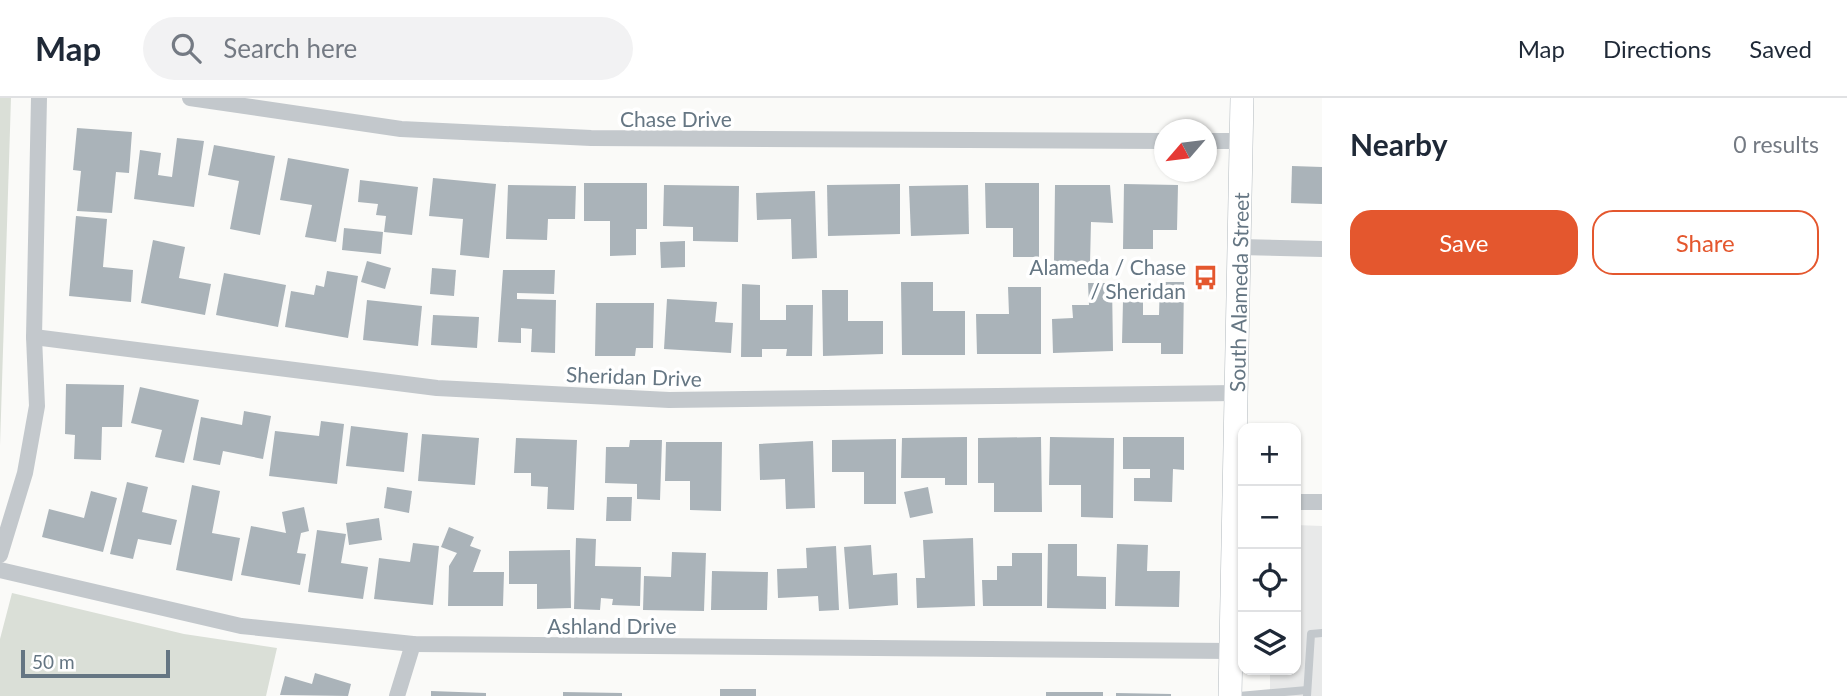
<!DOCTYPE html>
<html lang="en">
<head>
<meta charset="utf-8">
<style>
  :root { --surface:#fff; --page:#f2f2f3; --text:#1f2937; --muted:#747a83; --line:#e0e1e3; --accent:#e4572e }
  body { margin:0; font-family:Lato,sans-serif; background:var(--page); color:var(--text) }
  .controls { position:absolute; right:21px; bottom:21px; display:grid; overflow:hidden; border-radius:14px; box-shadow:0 2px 5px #0004 }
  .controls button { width:63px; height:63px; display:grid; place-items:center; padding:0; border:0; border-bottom:2px solid var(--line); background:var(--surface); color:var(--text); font:35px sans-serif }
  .compass { position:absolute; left:1154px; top:21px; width:63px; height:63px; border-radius:50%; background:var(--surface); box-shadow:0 2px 5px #0004; rotate:242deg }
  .scale { position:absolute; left:21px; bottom:18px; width:149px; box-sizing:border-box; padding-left:7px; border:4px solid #657683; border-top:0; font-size:19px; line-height:24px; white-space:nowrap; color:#657683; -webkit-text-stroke:5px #fff; paint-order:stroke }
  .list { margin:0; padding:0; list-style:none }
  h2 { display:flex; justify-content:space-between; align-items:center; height:91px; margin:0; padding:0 28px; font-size:30px }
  h2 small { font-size:23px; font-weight:400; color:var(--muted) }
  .actions { display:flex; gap:14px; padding:21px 28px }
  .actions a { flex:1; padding:16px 0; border:2px solid var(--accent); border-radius:21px; text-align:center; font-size:24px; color:var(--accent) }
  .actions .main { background:var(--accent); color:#fff }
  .icon { flex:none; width:38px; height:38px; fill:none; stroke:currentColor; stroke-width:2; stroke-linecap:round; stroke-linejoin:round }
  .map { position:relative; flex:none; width:1322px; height:598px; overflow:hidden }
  header { display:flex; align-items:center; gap:42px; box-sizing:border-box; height:98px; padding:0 35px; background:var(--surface); border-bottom:2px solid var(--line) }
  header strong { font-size:33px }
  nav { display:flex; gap:38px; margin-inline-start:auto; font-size:24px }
  .search { width:490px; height:63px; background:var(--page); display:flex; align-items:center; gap:18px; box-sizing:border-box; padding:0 24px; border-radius:38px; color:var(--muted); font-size:26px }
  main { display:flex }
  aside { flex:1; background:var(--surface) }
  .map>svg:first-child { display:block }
</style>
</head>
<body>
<header>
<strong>Map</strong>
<div class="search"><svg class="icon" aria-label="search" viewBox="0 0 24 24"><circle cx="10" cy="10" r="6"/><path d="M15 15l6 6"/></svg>Search here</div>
<nav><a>Map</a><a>Directions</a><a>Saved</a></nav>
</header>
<main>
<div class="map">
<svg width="1322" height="598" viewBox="0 0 1322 598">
  <rect width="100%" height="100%" fill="#fafaf8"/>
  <path fill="#e8e9e9" d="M 1296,427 L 1322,428 L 1322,598 L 1270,598 L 1270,572 L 1296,572 Z"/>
  <g fill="#dadfd7">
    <path d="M 0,0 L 11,0 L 0,348 Z"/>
    <path d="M 12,495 L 184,536 L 277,550 L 266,598 L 0,598 L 0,541 Z"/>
  </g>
  <g fill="#aab3b9">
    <path d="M 77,30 L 132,34 L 129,75 L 116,74 L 112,115 L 77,113 L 81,73 L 73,72 Z"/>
    <path d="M 177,40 L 204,43 L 194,109 L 134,101 L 140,52 L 161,55 L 158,77 L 172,79 Z"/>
    <path d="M 214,47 L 275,58 L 260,137 L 230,131 L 239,83 L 208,77 Z"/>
    <path d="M 288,60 L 349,71 L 336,144 L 305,139 L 312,107 L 280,102 Z"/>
    <path d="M 1292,68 L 1322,69 L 1322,106 L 1291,105 Z"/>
    <path d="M 433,80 L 496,86 L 489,160 L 460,157 L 463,121 L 429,118 Z"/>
    <path d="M 360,82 L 418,89 L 412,137 L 384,134 L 386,118 L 376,117 L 378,106 L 358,104 Z"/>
    <path d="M 584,85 L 647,85 L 647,131 L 636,131 L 636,157 L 610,158 L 610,123 L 584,123 Z"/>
    <path d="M 985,85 L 1039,85 L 1039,159 L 1013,159 L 1013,130 L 986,130 Z"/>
    <path d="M 900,86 L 900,136 L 828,138 L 827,87 Z"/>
    <path d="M 1124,86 L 1178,87 L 1177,132 L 1153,132 L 1153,151 L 1123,151 Z"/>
    <path d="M 508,87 L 576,88 L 575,121 L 548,121 L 547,142 L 506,141 Z"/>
    <path d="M 664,87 L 739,88 L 738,144 L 693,143 L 693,129 L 663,128 Z"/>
    <path d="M 968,87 L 969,136 L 911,138 L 909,88 Z"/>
    <path d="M 1055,87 L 1110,87 L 1113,125 L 1091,124 L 1090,166 L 1054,165 Z"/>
    <path d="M 815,93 L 817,160 L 792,161 L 791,121 L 757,122 L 756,95 Z"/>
    <path d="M 76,118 L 107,121 L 103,169 L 133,172 L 131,204 L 69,198 Z"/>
    <path d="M 344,130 L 383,134 L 381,156 L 342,152 Z"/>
    <path d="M 153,142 L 185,149 L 179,180 L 211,186 L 205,217 L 141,205 Z"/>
    <path d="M 685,143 L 685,169 L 661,170 L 660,144 Z"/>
    <path d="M 367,163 L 391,170 L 385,191 L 361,184 Z"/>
    <path d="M 432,170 L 456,172 L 454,198 L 430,196 Z"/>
    <path d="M 503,172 L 555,172 L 554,196 L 517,195 L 517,201 L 556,202 L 555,255 L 531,254 L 532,231 L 521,230 L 521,245 L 498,244 Z"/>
    <path d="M 327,173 L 358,178 L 348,240 L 285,229 L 291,193 L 314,197 L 316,187 L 324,189 Z"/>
    <path d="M 224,175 L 286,187 L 278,229 L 216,217 Z"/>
    <path d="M 901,184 L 933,184 L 933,213 L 965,213 L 965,257 L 902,257 Z"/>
    <path d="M 1160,184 L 1184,184 L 1183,256 L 1161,256 L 1161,245 L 1122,245 L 1123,203 L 1143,203 L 1143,217 L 1159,217 Z"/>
    <path d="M 1088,185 L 1112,185 L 1113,253 L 1053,255 L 1052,221 L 1073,220 L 1072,207 L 1089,207 Z"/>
    <path d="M 742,186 L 760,187 L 760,222 L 786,222 L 786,207 L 813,207 L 812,258 L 786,258 L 787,251 L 762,251 L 762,259 L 741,259 Z"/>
    <path d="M 1008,189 L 1041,189 L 1041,256 L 977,256 L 976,216 L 1009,216 Z"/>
    <path d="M 822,192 L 848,192 L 848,223 L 883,223 L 883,256 L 823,258 Z"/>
    <path d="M 667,201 L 717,204 L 715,224 L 733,225 L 731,255 L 664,251 Z"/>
    <path d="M 367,202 L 422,208 L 418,248 L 363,242 Z"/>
    <path d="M 596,205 L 654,205 L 653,250 L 636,250 L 635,258 L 595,258 Z"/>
    <path d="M 433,217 L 479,219 L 477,250 L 431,247 Z"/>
    <path d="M 66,286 L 124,287 L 122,329 L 102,329 L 101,362 L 74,361 L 75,337 L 65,336 Z"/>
    <path d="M 140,289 L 199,302 L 184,365 L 155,359 L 162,332 L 131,325 Z"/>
    <path d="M 244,313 L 271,318 L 263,361 L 223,353 L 220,367 L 193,362 L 201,319 L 242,327 Z"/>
    <path d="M 321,323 L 344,326 L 337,386 L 269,378 L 275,333 L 319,338 Z"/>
    <path d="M 351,328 L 408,335 L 404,374 L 346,368 Z"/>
    <path d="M 422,336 L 479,340 L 475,387 L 418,383 Z"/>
    <path d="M 967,339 L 967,387 L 945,387 L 945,380 L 901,380 L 902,340 Z"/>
    <path d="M 1041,339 L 1042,414 L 994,414 L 994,385 L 978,385 L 978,340 Z"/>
    <path d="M 1050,339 L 1114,340 L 1113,420 L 1081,419 L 1081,387 L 1049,387 Z"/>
    <path d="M 1123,339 L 1184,339 L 1184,372 L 1173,371 L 1172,404 L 1134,403 L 1134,380 L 1150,380 L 1150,371 L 1123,371 Z"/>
    <path d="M 516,340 L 577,342 L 574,412 L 547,411 L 548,389 L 531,388 L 531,375 L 514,375 Z"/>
    <path d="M 896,341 L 896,406 L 864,406 L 864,374 L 832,374 L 832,342 Z"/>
    <path d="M 630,342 L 662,342 L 660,402 L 637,401 L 637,386 L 605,385 L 606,349 L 629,349 Z"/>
    <path d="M 813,343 L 815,410 L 786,411 L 785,381 L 760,382 L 759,346 Z"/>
    <path d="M 666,344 L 722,344 L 721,413 L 690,412 L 690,383 L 665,383 Z"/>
    <path d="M 127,384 L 148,389 L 142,414 L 177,422 L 171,447 L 138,441 L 133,461 L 110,456 Z"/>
    <path d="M 192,387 L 220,393 L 212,435 L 240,440 L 232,483 L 176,472 Z"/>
    <path d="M 387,389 L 412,393 L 409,415 L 384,410 Z"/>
    <path d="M 928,389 L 933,415 L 910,420 L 904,394 Z"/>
    <path d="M 91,393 L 117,400 L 103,454 L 42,439 L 49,411 L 84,420 Z"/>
    <path d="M 607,399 L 632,399 L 631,423 L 606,423 Z"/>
    <path d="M 304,409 L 309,433 L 301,435 L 297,455 L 306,456 L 300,487 L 241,477 L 251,428 L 286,435 L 282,414 Z"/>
    <path d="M 379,420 L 382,442 L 349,447 L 346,425 Z"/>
    <path d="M 449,429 L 474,439 L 470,448 L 481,452 L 473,474 L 504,474 L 503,508 L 448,508 L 449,468 L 457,455 L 441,449 Z"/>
    <path d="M 317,432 L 346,436 L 341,465 L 368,469 L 363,501 L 308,494 Z"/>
    <path d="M 576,440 L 596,441 L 595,468 L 641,469 L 640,508 L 612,507 L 613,501 L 601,500 L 600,512 L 574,511 Z"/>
    <path d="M 973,440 L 975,508 L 917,510 L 916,480 L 925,480 L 923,442 Z"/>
    <path d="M 413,445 L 439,448 L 433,507 L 374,501 L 379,460 L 410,464 Z"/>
    <path d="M 1048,446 L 1077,446 L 1077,478 L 1106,479 L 1106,511 L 1047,510 Z"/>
    <path d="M 1117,446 L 1148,447 L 1147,473 L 1180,473 L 1179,509 L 1115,508 Z"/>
    <path d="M 871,447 L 873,477 L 897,475 L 898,507 L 849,511 L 844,449 Z"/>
    <path d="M 836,448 L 839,512 L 819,513 L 818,498 L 778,500 L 777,471 L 807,470 L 806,450 Z"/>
    <path d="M 570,452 L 571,510 L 537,511 L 537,486 L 509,486 L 509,453 Z"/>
    <path d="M 672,454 L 706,455 L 704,513 L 643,512 L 644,478 L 671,479 Z"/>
    <path d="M 1012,455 L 1042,455 L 1042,508 L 983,508 L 982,482 L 997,482 L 997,468 L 1012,468 Z"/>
    <path d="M 712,473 L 768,474 L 767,512 L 711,512 Z"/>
    <path d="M 315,575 L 351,586 L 348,598 L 280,597 L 285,578 L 312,586 Z"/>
    <rect x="720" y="591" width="36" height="7"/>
    <path d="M 431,593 L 486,595 L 486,598 L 431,598 Z"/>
    <path d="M 563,594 L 622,595 L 622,598 L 563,598 Z"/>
    <rect x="1046" y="594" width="57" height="4"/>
    <path d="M 1116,595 L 1171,596 L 1171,598 L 1116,598 Z"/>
  </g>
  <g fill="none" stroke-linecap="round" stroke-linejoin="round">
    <defs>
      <g id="secondary">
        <path id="s1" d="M 1230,598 L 1242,0"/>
      </g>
    </defs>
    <use href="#secondary" stroke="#b3babf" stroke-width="24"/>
    <g stroke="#c3c8cc" stroke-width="8">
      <path d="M 1239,598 L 1307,592"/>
      <path d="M 1307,598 L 1311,536 L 1322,535"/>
    </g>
    <g stroke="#c3c8cc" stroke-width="16">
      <path d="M 190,0 L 401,31 L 591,40 L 1164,43"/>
      <path d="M 1206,43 L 1241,43"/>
      <path d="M 1239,149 L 1322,151"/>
      <path d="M 34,239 L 437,290 L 669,302 L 1236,295"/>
      <path d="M 1296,404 L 1322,404"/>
      <path d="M 0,457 L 25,375 L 37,308 L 34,239 L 39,0"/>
      <path d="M 0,472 L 241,528 L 413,546 L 1231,553"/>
      <path d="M 397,598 L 413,546"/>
    </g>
    <use href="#secondary" stroke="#fff" stroke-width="23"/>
  </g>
  <defs>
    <symbol id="bus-bare" viewBox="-9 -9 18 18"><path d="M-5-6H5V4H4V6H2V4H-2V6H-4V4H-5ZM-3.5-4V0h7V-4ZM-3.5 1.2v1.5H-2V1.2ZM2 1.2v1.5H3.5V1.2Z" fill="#e4572e" stroke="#fff" stroke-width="2.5" paint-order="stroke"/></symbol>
  </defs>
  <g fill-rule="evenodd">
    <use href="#bus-bare" x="1188" y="162" width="35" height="35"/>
  </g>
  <g text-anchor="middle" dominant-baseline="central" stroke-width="7" stroke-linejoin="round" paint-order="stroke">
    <g font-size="21" fill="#657683" stroke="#fff">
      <text x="676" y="20">Chase Drive</text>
      <text stroke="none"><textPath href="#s1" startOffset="404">South Alameda Street</textPath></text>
      <text transform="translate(634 278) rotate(2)">Sheridan Drive</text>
      <text x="612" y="527">Ashland Drive</text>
    </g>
    <g font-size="21" fill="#657683" stroke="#fff" text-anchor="end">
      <text x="1186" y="168">Alameda / Chase<tspan x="1186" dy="24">/ Sheridan</tspan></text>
    </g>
  </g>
</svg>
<div class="controls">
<button>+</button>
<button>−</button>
<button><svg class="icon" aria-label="locate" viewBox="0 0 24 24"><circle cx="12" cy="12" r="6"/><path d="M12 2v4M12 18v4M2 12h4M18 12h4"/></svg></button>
<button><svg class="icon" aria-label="layers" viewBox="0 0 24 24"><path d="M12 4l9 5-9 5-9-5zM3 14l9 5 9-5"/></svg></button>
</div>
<svg class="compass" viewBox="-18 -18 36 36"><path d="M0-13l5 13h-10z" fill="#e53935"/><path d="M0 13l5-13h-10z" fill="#747a83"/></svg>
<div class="scale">50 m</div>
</div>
<aside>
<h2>Nearby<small>0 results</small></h2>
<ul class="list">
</ul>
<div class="actions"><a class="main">Save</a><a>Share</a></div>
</aside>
</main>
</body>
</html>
